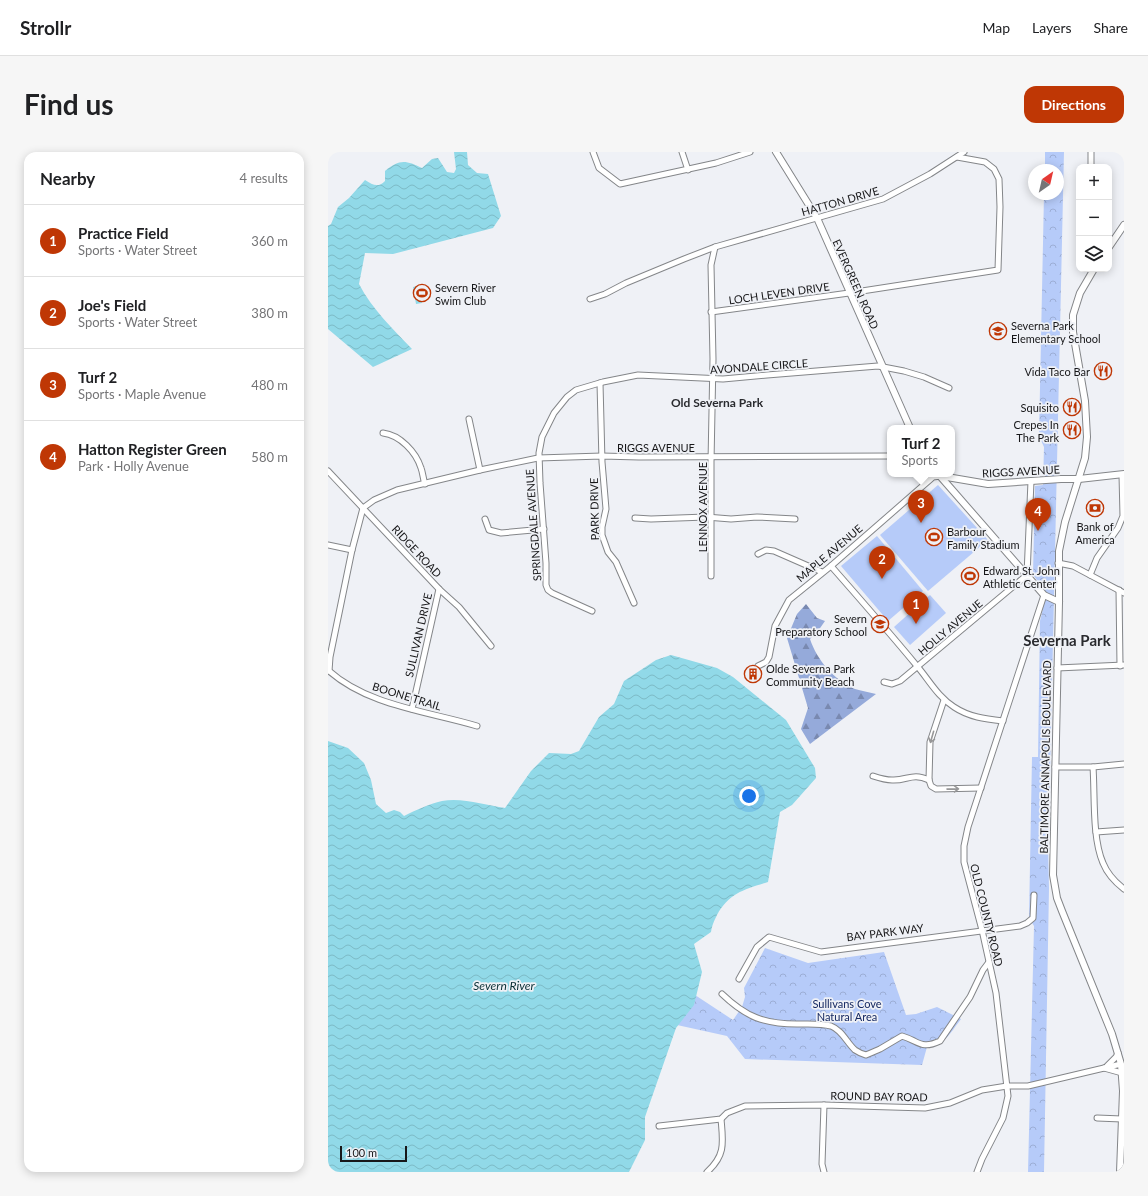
<!DOCTYPE html>
<html lang="en">
<head>
<meta charset="utf-8">
<style>
  :root { --surface:#fff; --page:#f6f6f6; --text:#202124; --muted:#757577; --line:#e0e0e0; --accent:#bf3705 }
  body { margin:0; font-family:Lato,sans-serif; background:var(--page); color:var(--text) }
  .controls { position:absolute; right:12px; top:12px; display:grid; overflow:hidden; border-radius:8px; box-shadow:0 2px 10px #0003 }
  .controls button { width:36px; height:36px; display:grid; place-items:center; padding:0; border:0; border-bottom:1px solid var(--line); background:var(--surface); color:var(--text); font:20px sans-serif }
  .compass { position:absolute; left:700px; top:12px; width:36px; height:36px; border-radius:50%; background:var(--surface); box-shadow:0 2px 10px #0003; rotate:34deg }
  .scale { position:absolute; left:12px; bottom:10px; width:67px; box-sizing:border-box; padding-left:4px; border:2px solid #171719; border-top:0; font-size:11px; line-height:14px; white-space:nowrap; color:#171719; -webkit-text-stroke:3px #eff1f6; paint-order:stroke }
  .you { position:absolute; left:421px; top:644px; width:14px; height:14px; margin:-10px; border:3px solid #fff; border-radius:50%; background:#1a73e8; box-shadow:0 0 0 6px #1a73e833 }
  .badge { display:grid; place-items:center; width:26px; height:26px; border-radius:50%; background:var(--accent); color:#fff; font-size:13px; font-weight:700 }
  .pin { position:absolute; translate:-50% -33px; filter:drop-shadow(0 1px 2px #0008) }
  .pin::after { content:''; position:absolute; top:21px; width:14px; height:12px; background:inherit; clip-path:polygon(0 0,100% 0,50% 100%) }
  .popup { position:absolute; left:559px; top:273px; width:68px; height:52px; box-sizing:border-box; display:grid; place-content:center; border-radius:8px; background:var(--surface); filter:drop-shadow(0 1px 3px #0005); font-size:13px; white-space:nowrap; color:var(--muted) }
  .popup b { font-size:15px; color:var(--text) }
  .popup::after { content:''; position:absolute; left:50%; top:100%; margin-left:-8px; border:8px solid transparent; border-top-color:var(--surface) }
  .list { margin:0; padding:0; list-style:none }
  h2 { display:flex; justify-content:space-between; align-items:center; height:52px; margin:0; padding:0 16px; font-size:17px }
  h2 small { font-size:13px; font-weight:400; color:var(--muted) }
  .list li { display:grid; grid-template-columns:26px 1fr auto; gap:12px; align-items:center; box-sizing:border-box; height:72px; padding:0 16px; border-top:1px solid var(--line) }
  .list b { display:block; font-size:15px; white-space:nowrap }
  .list p { margin:0; font-size:13px; white-space:nowrap; color:var(--muted) }
  .list em { font-size:13px; font-style:normal; color:var(--muted) }
  .icon { flex:none; width:22px; height:22px; fill:none; stroke:currentColor; stroke-width:2; stroke-linecap:round; stroke-linejoin:round }
  .map { position:relative; flex:none; width:796px; height:1020px; overflow:hidden; border-radius:12px }
  header { display:flex; align-items:center; gap:24px; box-sizing:border-box; height:56px; padding:0 20px; background:var(--surface); border-bottom:1px solid var(--line) }
  header strong { font-size:19px }
  nav { display:flex; gap:22px; margin-inline-start:auto; font-size:14px }
  .intro { display:flex; align-items:center; justify-content:space-between; box-sizing:border-box; height:96px; padding:0 24px }
  h1 { margin:0; font-size:28px }
  .button { padding:10px 18px; border-radius:12px; background:var(--accent); color:#fff; font-size:14px; font-weight:700 }
  main { display:flex; gap:24px; padding:0 24px }
  aside { flex:1; background:var(--surface); border-radius:12px; box-shadow:0 2px 10px #0003 }
  .map>svg:first-child { display:block }
</style>
</head>
<body>
<header>
<strong>Strollr</strong>
<nav><a>Map</a><a>Layers</a><a>Share</a></nav>
</header>
<div class="intro"><h1>Find us</h1><a class="button">Directions</a></div>
<main>
<aside>
<h2>Nearby<small>4 results</small></h2>
<ul class="list">
<li><span class="badge">1</span><div><b>Practice Field</b><p>Sports · Water Street</p></div><em>360 m</em></li>
<li><span class="badge">2</span><div><b>Joe's Field</b><p>Sports · Water Street</p></div><em>380 m</em></li>
<li><span class="badge">3</span><div><b>Turf 2</b><p>Sports · Maple Avenue</p></div><em>480 m</em></li>
<li><span class="badge">4</span><div><b>Hatton Register Green</b><p>Park · Holly Avenue</p></div><em>580 m</em></li>
</ul>
</aside>
<div class="map">
<svg width="796" height="1020" viewBox="0 0 796 1020">
  <defs>
    <pattern id="forest-firs" width="22" height="20" patternUnits="userSpaceOnUse"><rect width="22" height="20" fill="#95aada"/><path d="M5 1l3.5 6h-7zM16 11l3.5 6h-7z" fill="#7989b0"/></pattern>
    <pattern id="park-crowns" width="20" height="18" patternUnits="userSpaceOnUse"><rect width="20" height="18" fill="#b6cbf9"/><path d="M2 6a3 3 0 1 1 6 0M12 15a3 3 0 1 1 6 0" fill="none" stroke="#9caed5"/></pattern>
    <pattern id="water-waves" width="16" height="10" patternUnits="userSpaceOnUse"><rect width="16" height="10" fill="#91d9e8"/><path d="M0 5q4-4 8 0t8 0" fill="none" stroke="#7cbac6"/></pattern>
  </defs>
  <rect width="100%" height="100%" fill="#eff1f6"/>
  <g fill="#b6cbf9">
    <path d="M 610,333 L 660,388 L 600,439 L 552,383 Z"/>
    <path d="M 549,384 L 595,439 L 560,469 L 513,414 Z"/>
    <path d="M 602,443 L 618,461 L 582,493 L 566,475 Z"/>
  </g>
  <path fill="url(#forest-firs)" d="M 478,452 L 489,466 L 497,469 L 490,479 L 482,487 C 489,508 506,528 527,537 C 533,539 541,540 548,542 L 482,592 L 473,577 L 480,556 L 459,486 L 469,462 Z"/>
  <g fill="url(#park-crowns)">
    <path d="M 717,0 L 736,0 L 722,623 L 720,692 L 721,736 L 716,1020 L 700,1020 L 706,774 L 701,766 L 704,605 L 710,605 L 712,469 C 717,449 719,440 705,423 L 707,334 L 715,333 L 716,295 L 711,284 L 716,42 L 730,42 L 730,18 L 717,18 Z"/>
    <path d="M 437,796 L 480,811 L 556,800 L 578,863 L 588,862 L 609,855 L 633,867 C 621,883 619,890 599,895 L 594,913 L 417,907 L 399,884 L 349,873 L 367,843 L 405,868 L 414,855 L 417,845 L 416,836 Z"/>
  </g>
  <g fill="url(#water-waves)">
    <path d="M 126,0 L 139,0 L 140,13 L 149,21 L 160,22 L 173,64 L 165,76 L 65,102 L 37,101 L 31,132 C 44,157 65,177 84,197 L 45,215 L 0,177 L 0,74 L 3,72 L 10,55 L 21,46 L 37,28 C 45,33 50,36 57,29 L 57,19 C 71,7 78,8 94,16 L 104,7 L 110,6 L 119,20 L 126,21 L 128,17 Z"/>
    <path d="M 90,134 L 91,139 L 101,136 L 102,144 L 93,147 L 94,151 L 88,152 L 85,135 Z"/>
    <path d="M 343,503 L 389,516 L 405,525 L 458,568 L 487,616 L 488,626 L 464,653 L 452,660 L 440,730 C 417,737 401,741 389,763 C 386,769 384,773 383,780 L 366,792 L 374,820 L 366,853 L 348,876 L 317,965 L 317,988 L 301,1020 L 0,1020 L 0,589 L 20,596 L 36,611 L 43,628 L 48,652 L 58,661 L 66,658 L 72,660 L 76,664 C 88,658 101,652 114,649 C 133,645 158,653 177,656 L 203,619 L 221,601 L 243,602 L 251,599 L 271,565 L 286,552 L 296,529 L 328,508 Z"/>
  </g>
  <g fill="none" stroke-linecap="round" stroke-linejoin="round">
    <defs>
      <g id="minor">
        <path d="M 265,0 L 271,16 L 292,32 L 388,11 L 422,0"/>
        <path d="M 354,0 L 360,18"/>
        <path d="M 763,15 L 763,0"/>
        <path d="M 262,147 L 277,142 L 298,131 L 356,107 L 387,95 L 555,47 L 602,22 L 636,0"/>
        <path d="M 383,160 L 521,141 L 670,118 L 672,55 L 671,27 L 666,17 L 657,10 L 629,5"/>
        <path d="M 272,231 L 274,310 L 278,357 L 274,375 L 274,383 L 280,400 L 288,410 L 306,451"/>
        <path d="M 141,267 L 152,318"/>
        <path d="M 55,281 C 72,283 88,300 93,316 C 95,321 95,327 97,332"/>
        <path d="M 0,319 L 111,437 L 131,455 L 163,494"/>
        <path d="M 307,366 L 323,367 L 378,365 L 403,367 L 429,365 L 467,367"/>
        <path d="M 157,367 L 161,378 L 173,381 L 216,377"/>
        <path d="M 0,393 L 24,398"/>
        <path d="M 430,402 L 438,398 L 446,399 L 494,420"/>
        <path d="M 730,411 L 745,414 L 762,423 L 769,406 L 790,376 L 795,364 L 794,323"/>
        <path d="M 503,414 C 532,447 561,480 589,514 C 601,528 610,545 626,555 C 641,565 657,567 675,569"/>
        <path d="M 762,423 L 796,441"/>
        <path d="M 383,424 L 383,310 L 385,207 L 383,113 L 387,95"/>
        <path d="M 791,438 L 792,514"/>
        <path d="M 264,459 L 224,441 L 220,438 L 218,433 L 218,411 L 212,331 L 211,301 L 214,285 L 226,261 L 239,245 L 248,238 L 275,230 L 310,223 L 395,227 L 439,223 L 550,214 L 576,219 L 596,225 L 621,236"/>
        <path d="M 430,514 L 438,510 L 441,505 L 447,474 L 461,448 L 503,414 L 605,325 L 613,324"/>
        <path d="M 729,516 L 796,513"/>
        <path d="M 0,518 C 40,554 99,559 149,574"/>
        <path d="M 1,519 L 2,505 L 24,398 L 35,356 L 46,348 L 69,338 L 152,318 L 210,306 L 274,304 L 311,305 L 562,304"/>
        <path d="M 556,530 L 564,532 L 572,529 L 699,423 L 703,329"/>
        <path d="M 616,548 L 602,590 L 601,628 L 603,634 L 608,637 L 653,636"/>
        <path d="M 84,557 L 111,437"/>
        <path d="M 727,615 L 765,615 L 796,612"/>
        <path d="M 765,615 C 767,643 764,686 775,711 C 779,721 787,730 796,737"/>
        <path d="M 545,624 C 551,626 558,628 564,628 C 579,629 584,620 601,628"/>
        <path d="M 768,680 L 796,678"/>
        <path d="M 411,827 L 429,795 L 441,785 L 493,800 L 692,774 L 699,771 L 705,766 L 706,743"/>
        <path d="M 394,842 C 418,865 436,872 469,872 C 480,872 492,871 503,874 C 514,878 519,891 527,898 C 530,900 534,902 538,903 L 552,897 L 574,884 C 591,889 593,898 612,889 L 642,845 L 655,818 L 661,810"/>
        <path d="M 779,914 L 788,905 L 790,901"/>
        <path d="M 776,916 L 794,921"/>
        <path d="M 496,953 L 494,1012 L 496,1020"/>
        <path d="M 769,966 L 794,967"/>
        <path d="M 331,974 L 393,967 L 399,961 L 417,954 L 496,953 L 597,956 L 622,951 L 654,938 L 679,934 L 700,934 L 793,912"/>
        <path d="M 379,1020 C 398,1003 395,990 393,967"/>
        <path d="M 649,1020 L 654,1007 L 675,966 L 680,944 L 668,841 L 654,778 L 636,710 L 636,694 L 640,675 L 716,443"/>
      </g>
      <g id="tertiary">
        <path d="M 448,0 L 489,66 L 582,276"/>
        <path d="M 781,95 L 796,73"/>
        <path d="M 766,117 L 752,141 L 745,163 L 745,180 L 757,249 L 759,285 L 757,306 L 737,370 L 731,399 L 731,450 L 725,723 L 729,746 L 734,759 L 784,882 L 793,912 L 795,939 L 792,1020"/>
        <path d="M 612,324 L 716,443 L 731,450"/>
        <path d="M 613,324 L 660,332 L 733,327 L 751,327 L 796,322"/>
      </g>
    </defs>
    <use href="#minor" stroke="#848689" stroke-width="7"/>
    <use href="#tertiary" stroke="#848689" stroke-width="8"/>
    <use href="#minor" stroke="#fff" stroke-width="5"/>
    <use href="#tertiary" stroke="#fff" stroke-width="6"/>
  </g>
  <defs><path id="oneway-shaft" d="M-6 0H5M1.5-3L5.5 0L1.5 3" fill="none" stroke-width="1.6" stroke-linecap="round" stroke-linejoin="round"/></defs>
  <g stroke="#979798">
    <use href="#oneway-shaft" transform="translate(604 585) rotate(106)"/>
    <use href="#oneway-shaft" transform="translate(625 637) rotate(-1)"/>
  </g>
  <defs>
    <symbol id="stadium-ring" viewBox="-11 -11 22 22"><circle r="9.5" fill="#eff1f6" stroke="#bf3705" stroke-width="1.5"/><path d="M0-5a6.5 5 0 1 0 0 10a6.5 5 0 1 0 0-10ZM-3.5-1.8h7v3.6h-7Z" fill="#bf3705"/></symbol>
    <symbol id="school-ring" viewBox="-11 -11 22 22"><circle r="9.5" fill="#eff1f6" stroke="#bf3705" stroke-width="1.5"/><path d="M0-5L7-2L0 1L-7-2ZM-4 1L0 2.5L4 1V4Q0 6-4 4Z" fill="#bf3705"/></symbol>
    <symbol id="restaurant-ring" viewBox="-11 -11 22 22"><circle r="9.5" fill="#eff1f6" stroke="#bf3705" stroke-width="1.5"/><path d="M-5-6h1v4h1v-4h1v4h1v-4h1v5L-1.5 .5V6h-2V.5L-5-1ZM5-6V6H3V1.5H1.5Q1.5-4 5-6Z" fill="#bf3705"/></symbol>
    <symbol id="bank-ring" viewBox="-11 -11 22 22"><circle r="9.5" fill="#eff1f6" stroke="#bf3705" stroke-width="1.5"/><path d="M-6-4H6V4H-6ZM0-2.3a2.3 2.3 0 1 0 0 4.6a2.3 2.3 0 1 0 0-4.6Z" fill="#bf3705"/></symbol>
    <symbol id="building-ring" viewBox="-11 -11 22 22"><circle r="9.5" fill="#eff1f6" stroke="#bf3705" stroke-width="1.5"/><path d="M-4-6H4V6H1V3H-1V6H-4ZM-2.5-4.3h1.7v1.8h-1.7ZM.8-4.3h1.7v1.8H.8ZM-2.5-1h1.7V.8h-1.7ZM.8-1h1.7V.8H.8Z" fill="#bf3705"/></symbol>
  </defs>
  <g fill-rule="evenodd">
    <use href="#stadium-ring" x="84" y="131" width="20" height="20"/>
    <use href="#school-ring" x="660" y="169" width="20" height="20"/>
    <use href="#restaurant-ring" x="765" y="209" width="20" height="20"/>
    <use href="#restaurant-ring" x="734" y="245" width="20" height="20"/>
    <use href="#restaurant-ring" x="734" y="268" width="20" height="20"/>
    <use href="#bank-ring" x="757" y="346" width="20" height="20"/>
    <use href="#stadium-ring" x="596" y="375" width="20" height="20"/>
    <use href="#stadium-ring" x="632" y="414" width="20" height="20"/>
    <use href="#school-ring" x="542" y="462" width="20" height="20"/>
    <use href="#building-ring" x="415" y="512" width="20" height="20"/>
  </g>
  <g text-anchor="middle" dominant-baseline="central" stroke-width="3.5" stroke-linejoin="round" paint-order="stroke">
    <g font-size="11" fill="#171719" stroke="#eff1f6">
      <text transform="translate(512 49) rotate(-16)">HATTON DRIVE</text>
      <text transform="translate(528 132) rotate(66)">EVERGREEN ROAD</text>
      <text transform="translate(451 141) rotate(-8)">LOCH LEVEN DRIVE</text>
      <text transform="translate(431 214) rotate(-4)">AVONDALE CIRCLE</text>
      <text x="328" y="295">RIGGS AVENUE</text>
      <text transform="translate(693 319) rotate(-3)">RIGGS AVENUE</text>
      <text transform="translate(374 355) rotate(-90)">LENNOX AVENUE</text>
      <text transform="translate(266 357) rotate(-91)">PARK DRIVE</text>
      <text transform="translate(205 373) rotate(-94)">SPRINGDALE AVENUE</text>
      <text transform="translate(89 399) rotate(47)">RIDGE ROAD</text>
      <text transform="translate(501 401) rotate(-40)">MAPLE AVENUE</text>
      <text transform="translate(622 475) rotate(-40)">HOLLY AVENUE</text>
      <text transform="translate(90 483) rotate(-77)">SULLIVAN DRIVE</text>
      <text transform="translate(79 544) rotate(17)">BOONE TRAIL</text>
      <text transform="translate(717 605) rotate(-89)">BALTIMORE ANNAPOLIS BOULEVARD</text>
      <text transform="translate(659 763) rotate(76)">OLD COUNTY ROAD</text>
      <text transform="translate(557 780) rotate(-7)">BAY PARK WAY</text>
      <text transform="translate(551 944) rotate(1)">ROUND BAY ROAD</text>
    </g>
    <g font-size="11" fill="#171719" stroke="#eff1f6" text-anchor="start">
      <text x="107" y="135">Severn River<tspan x="107" dy="13">Swim Club</tspan></text>
      <text x="683" y="173">Severna Park<tspan x="683" dy="13">Elementary School</tspan></text>
      <text x="762" y="219" text-anchor="end">Vida Taco Bar</text>
      <text x="731" y="255" text-anchor="end">Squisito</text>
      <text x="731" y="272" text-anchor="end">Crepes In<tspan x="731" dy="13">The Park</tspan></text>
      <text x="767" y="374" text-anchor="middle">Bank of<tspan x="767" dy="13">America</tspan></text>
      <text x="619" y="379">Barbour<tspan x="619" dy="13">Family Stadium</tspan></text>
      <text x="655" y="418">Edward St. John<tspan x="655" dy="13">Athletic Center</tspan></text>
      <text x="539" y="466" text-anchor="end">Severn<tspan x="539" dy="13">Preparatory School</tspan></text>
      <text x="438" y="516">Olde Severna Park<tspan x="438" dy="13">Community Beach</tspan></text>
    </g>
    <g font-size="11" fill="#162962" stroke="#eff1f6">
      <text x="519" y="851">Sullivans Cove<tspan x="519" dy="13">Natural Area</tspan></text>
    </g>
    <g font-size="12" font-weight="bold" fill="#2a2b2f" stroke="#eff1f6">
      <text x="389" y="250">Old Severna Park</text>
    </g>
    <g font-size="12" font-style="italic" fill="#0a2f35" stroke="#eff1f6">
      <text x="176" y="833">Severn River</text>
    </g>
    <g font-size="15" font-weight="bold" fill="#2a2b2f" stroke="#eff1f6">
      <text x="739" y="488">Severna Park</text>
    </g>
  </g>
</svg>
<div class="controls">
<button>+</button>
<button>−</button>
<button><svg class="icon" aria-label="layers" viewBox="0 0 24 24"><path d="M12 4l9 5-9 5-9-5zM3 14l9 5 9-5"/></svg></button>
</div>
<svg class="compass" viewBox="-18 -18 36 36"><path d="M0-13l5 13h-10z" fill="#e53935"/><path d="M0 13l5-13h-10z" fill="#757577"/></svg>
<div class="scale">100 m</div>
<div class="you"></div>
<div class="pin badge" style="left:588px;top:472px">1</div>
<div class="pin badge" style="left:554px;top:427px">2</div>
<div class="pin badge" style="left:593px;top:371px">3</div>
<div class="popup"><b>Turf 2</b>Sports</div>
<div class="pin badge" style="left:710px;top:379px">4</div>
</div>
</main>
</body>
</html>
